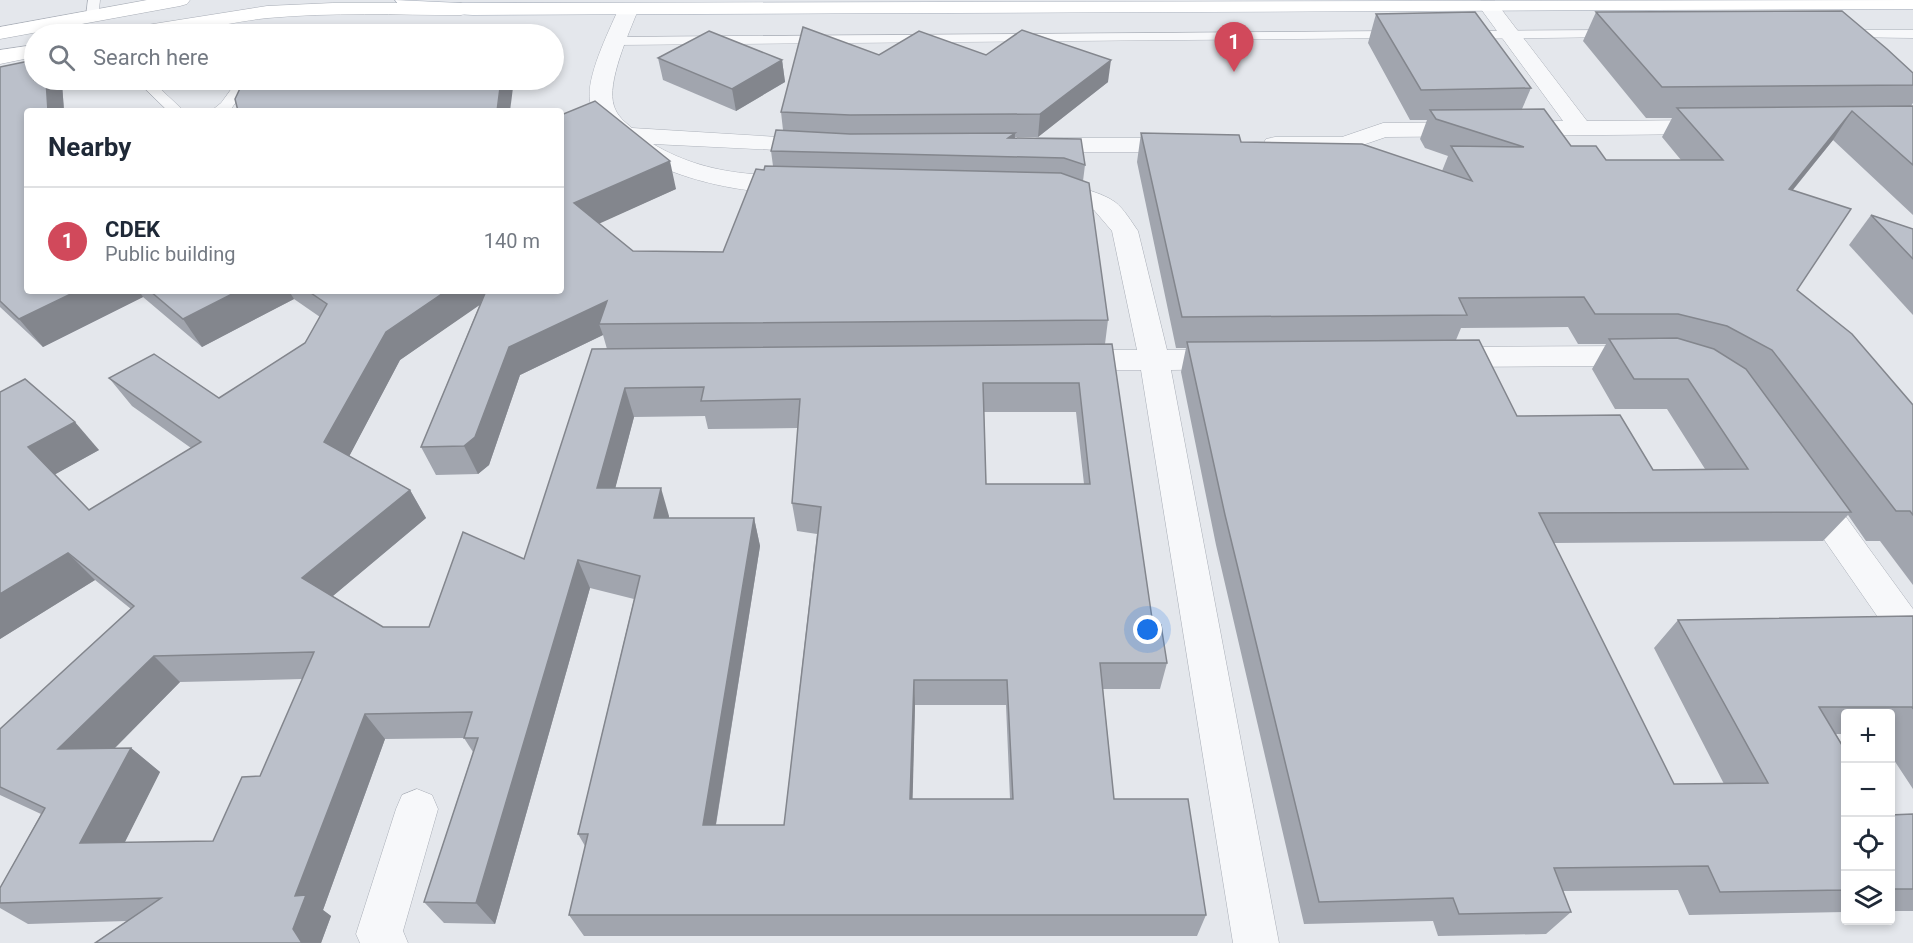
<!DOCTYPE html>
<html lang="en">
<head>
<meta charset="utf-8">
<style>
  :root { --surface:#fff; --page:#f2f2f3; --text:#1f2937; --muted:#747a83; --line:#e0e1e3; --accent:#d1495b }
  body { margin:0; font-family:Roboto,sans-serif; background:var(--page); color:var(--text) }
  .controls { position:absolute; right:18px; bottom:18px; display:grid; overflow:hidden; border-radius:6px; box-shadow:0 3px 9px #0003 }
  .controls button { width:54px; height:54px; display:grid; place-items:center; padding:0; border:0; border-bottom:2px solid var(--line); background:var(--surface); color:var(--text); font:30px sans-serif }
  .you { position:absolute; left:1148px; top:630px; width:21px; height:21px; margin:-15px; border:4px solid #fff; border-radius:50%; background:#1a73e8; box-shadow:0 0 0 9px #1a73e833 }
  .badge { display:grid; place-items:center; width:39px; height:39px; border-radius:50%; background:var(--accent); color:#fff; font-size:20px; font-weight:700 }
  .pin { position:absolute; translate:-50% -50px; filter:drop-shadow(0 2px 3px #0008) }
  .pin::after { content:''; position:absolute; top:32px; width:21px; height:18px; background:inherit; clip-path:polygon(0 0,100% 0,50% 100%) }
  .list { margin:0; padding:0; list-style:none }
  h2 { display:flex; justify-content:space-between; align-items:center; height:78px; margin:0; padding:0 24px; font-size:26px }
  h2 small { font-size:20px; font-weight:400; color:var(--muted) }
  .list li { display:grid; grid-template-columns:39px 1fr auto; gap:18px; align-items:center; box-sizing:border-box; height:108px; padding:0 24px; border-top:2px solid var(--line) }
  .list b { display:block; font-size:22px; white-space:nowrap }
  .list p { margin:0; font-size:20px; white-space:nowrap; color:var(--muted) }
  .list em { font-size:20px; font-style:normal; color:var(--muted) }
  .icon { flex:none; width:33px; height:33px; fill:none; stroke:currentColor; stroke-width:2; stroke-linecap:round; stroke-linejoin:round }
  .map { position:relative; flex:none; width:1913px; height:943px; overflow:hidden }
  .search { position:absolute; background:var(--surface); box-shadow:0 3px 9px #0003; left:24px; top:24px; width:540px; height:66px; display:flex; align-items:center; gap:15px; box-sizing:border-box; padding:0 21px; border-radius:33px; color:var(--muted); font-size:22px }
  .panel { position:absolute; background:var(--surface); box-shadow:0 3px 9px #0003; left:24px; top:108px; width:540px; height:186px; border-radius:6px }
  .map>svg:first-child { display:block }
</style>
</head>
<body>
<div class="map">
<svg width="1913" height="943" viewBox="0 0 1913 943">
  <rect width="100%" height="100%" fill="#e4e7ec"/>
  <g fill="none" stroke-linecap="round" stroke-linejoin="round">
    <defs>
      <g id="lane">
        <path d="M 88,0 L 100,0 L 98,19 L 93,20 L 86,16 Z"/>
        <path d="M 1614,30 L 1621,34 L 1619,37 L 1462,39 L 1455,35 L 1462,31 Z"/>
        <path d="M 1843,30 L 1913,30 L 1913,38 L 1838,37 L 1836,34 Z"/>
        <path d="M 1398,31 L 1405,35 L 1403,38 L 616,45 L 609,41 L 616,37 Z"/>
        <path d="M 136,80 L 151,80 L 184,111 L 168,111 Z"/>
        <path d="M 238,80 L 252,80 L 231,109 L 211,111 L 221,103 Z"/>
      </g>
      <g id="street">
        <path d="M 1481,1 L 1495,1 L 1587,121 L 1713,120 L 1721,122 L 1725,127 L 1721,132 L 1713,134 L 1386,137 L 1345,151 L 1275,151 L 1266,149 L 1263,144 L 1266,139 L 1275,137 L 1342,137 L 1383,123 L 1563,121 L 1478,5 Z"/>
        <path d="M 628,4 L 635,6 L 638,10 C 629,33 606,83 614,106 C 617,116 625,122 632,128 L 827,140 L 830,145 L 827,150 L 818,152 L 653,144 C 683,162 716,171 752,174 C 769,176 787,175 804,179 L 808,184 L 804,189 C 751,203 600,166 590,101 C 586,77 608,33 618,10 L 621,6 Z"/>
        <path d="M 1038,138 L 1184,138 L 1193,140 L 1196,145 L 1193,150 L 1184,152 L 1038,152 L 1029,150 L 1026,145 L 1029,140 Z"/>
        <path d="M 1047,183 C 1065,183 1100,191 1115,202 C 1124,209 1131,221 1138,231 L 1167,350 L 1229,349 L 1240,352 L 1244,359 L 1240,366 L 1229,369 L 1171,370 L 1279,943 L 1233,943 L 1141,370 L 1070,370 L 1059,367 L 1055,360 L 1059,353 L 1070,350 L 1137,350 L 1112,231 L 1094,210 L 1060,199 L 1038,196 L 1034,191 L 1038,186 Z"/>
        <path d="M 1643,346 L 1654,349 L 1658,356 L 1654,363 L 1643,366 L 1443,367 L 1432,364 L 1428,357 L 1432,350 L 1443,347 Z"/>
        <path d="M 1810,480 L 1822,484 L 1913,609 L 1913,654 L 1900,649 L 1798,502 L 1793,493 L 1798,484 Z"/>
        <path d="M 417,789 L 432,795 L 438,809 L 403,931 L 408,943 L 360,943 L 356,934 L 396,809 L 402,795 Z"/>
      </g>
      <g id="secondary">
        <path d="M 147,0 L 190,0 L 187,4 L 180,6 L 0,39 L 0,27 Z"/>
        <path d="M 333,3 L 461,3 L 468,5 L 471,9 L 468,13 L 461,15 C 397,15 332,12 268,18 C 218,23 168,40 117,34 L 121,30 L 128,28 L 267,6 Z"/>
        <path d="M 34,45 L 34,57 L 0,64 L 0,50 Z"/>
      </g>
      <path id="primary" d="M 395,0 L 461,3 L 1913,0 L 1913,9 L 473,15 L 434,13 L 398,4 Z"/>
    </defs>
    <use href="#lane" stroke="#a9aeb7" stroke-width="1"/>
    <use href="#street" stroke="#a9aeb7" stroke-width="1"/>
    <use href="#secondary" stroke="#a9aeb7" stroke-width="1"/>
    <use href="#primary" stroke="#a3abb8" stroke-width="1"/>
    <use href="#lane" fill="#f7f8fa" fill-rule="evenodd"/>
    <use href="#street" fill="#f7f8fa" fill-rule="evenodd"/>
    <use href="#secondary" fill="#fff" fill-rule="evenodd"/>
    <use href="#primary" fill="#fff" fill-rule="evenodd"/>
  </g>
  <g fill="#a1a5ae" fill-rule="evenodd">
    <path d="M 1596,12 L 1913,73 L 1913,103 L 1911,106 L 1913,106 L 1913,215 L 1833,140 L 1793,190 L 1797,290 L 1913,405 L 1913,585 L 1880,541 L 1866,541 L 1848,515 L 1823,541 L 1553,543 L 1674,784 L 1724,784 L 1654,648 L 1678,620 L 1913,616 L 1913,789 L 1890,754 L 1890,714 L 1845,714 L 1845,734 L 1836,734 L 1845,750 L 1845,912 L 1689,915 L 1678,890 L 1563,891 L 1571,912 L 1546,934 L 1438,936 L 1433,921 L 1304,924 L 1216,545 L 1181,372 L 1186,348 L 1176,348 L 1137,162 L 1141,133 L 1241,142 L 1442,171 L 1448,156 L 1425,148 L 1420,139 L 1427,120 L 1410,120 L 1368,43 L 1376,14 L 1531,88 L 1522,109 L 1571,146 L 1606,160 L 1681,160 L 1662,137 L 1672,118 L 1646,118 L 1583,41 ZM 1568,327 L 1578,344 L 1606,344 L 1592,369 L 1615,409 L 1667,409 L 1705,469 L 1653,470 L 1517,416 L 1456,340 L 1461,328 Z"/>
    <path d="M 879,55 L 986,55 L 1108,82 L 1038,137 L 1015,137 L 1015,138 L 1085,165 L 1083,181 L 1108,320 L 1105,344 L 1153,625 L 1167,663 L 1160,689 L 1103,689 L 1114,799 L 1206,915 L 1197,936 L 584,936 L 569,915 L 585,846 L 578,834 L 634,599 L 590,588 L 495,924 L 444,923 L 424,902 L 473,752 L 464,738 L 385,739 L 323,910 L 331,916 L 321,943 L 95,943 L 127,921 L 28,924 L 0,908 L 0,888 L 41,814 L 0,795 L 0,729 L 131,609 L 95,580 L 0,639 L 0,392 L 99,450 L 55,474 L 89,510 L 191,448 L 132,406 L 109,378 L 219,398 L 305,343 L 320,317 L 294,299 L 202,347 L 143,297 L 43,347 L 0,307 L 0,67 L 62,84 L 64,111 L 27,111 L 27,291 L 561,291 L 561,115 L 676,189 L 599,223 L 633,251 L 723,252 L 764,170 L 773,166 L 771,151 L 783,130 L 781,112 ZM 480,304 L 421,447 L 436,475 L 478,474 L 489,465 L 520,375 L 603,335 L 607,349 L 524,559 L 429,627 L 383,627 L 333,596 L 426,518 L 410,490 L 349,456 L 400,360 ZM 984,412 L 1076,412 L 1084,484 L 986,484 ZM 705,416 L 708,429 L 798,428 L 792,503 L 797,531 L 817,534 L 784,825 L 716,825 L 760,546 L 754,518 L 669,518 L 669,516 L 615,488 L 634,417 ZM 303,679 L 260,776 L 213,841 L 124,843 L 160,772 L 131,748 L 115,748 L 180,682 ZM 915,705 L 1006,705 L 1010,799 L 912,799 Z"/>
    <path d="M 658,58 L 782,60 L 785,82 L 736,111 L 663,80 Z"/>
    <path d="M 1871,215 L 1913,229 L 1913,315 L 1849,245 Z"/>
    <path d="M 1913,814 L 1913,911 L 1890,911 L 1890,815 Z"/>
  </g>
  <g fill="#83868d">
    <path d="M 782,60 L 785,82 L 736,111 L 732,89 Z"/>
    <path d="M 1111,60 L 1108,82 L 1038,137 L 1040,114 Z"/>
    <path d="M 46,80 L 59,80 L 62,84 L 64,111 L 48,111 Z"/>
    <path d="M 501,80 L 514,80 L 510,111 L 497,111 Z"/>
    <path d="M 1852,111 L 1833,140 L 1770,218 L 1789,189 Z"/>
    <path d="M 1015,133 L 1014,155 L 1008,138 Z"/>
    <path d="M 670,161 L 676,189 L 583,231 L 574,203 Z"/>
    <path d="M 77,291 L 139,291 L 143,297 L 43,347 L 19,319 Z"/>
    <path d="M 238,291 L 289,291 L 294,299 L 202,347 L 183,319 Z"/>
    <path d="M 446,291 L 500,291 L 400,360 L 342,470 L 324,442 L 386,332 Z"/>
    <path d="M 607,301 L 599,324 L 603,335 L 520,375 L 489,465 L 478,474 L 464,446 L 509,347 Z"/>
    <path d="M 625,388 L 634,417 L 608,516 L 597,488 Z"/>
    <path d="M 75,422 L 99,450 L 54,475 L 28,447 Z"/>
    <path d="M 661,488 L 669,516 L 663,546 L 654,518 Z"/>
    <path d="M 410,490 L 426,518 L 322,605 L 302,578 Z"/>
    <path d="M 754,518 L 760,546 L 712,848 L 703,825 Z"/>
    <path d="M 68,553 L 95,580 L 0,639 L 0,594 Z"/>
    <path d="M 578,560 L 590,588 L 495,924 L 476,903 Z"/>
    <path d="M 154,656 L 180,682 L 89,774 L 58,749 Z"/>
    <path d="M 914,680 L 915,705 L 912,823 L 910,799 Z"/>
    <path d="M 365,714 L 385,739 L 323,910 L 331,916 L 321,943 L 302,943 L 293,929 L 295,896 Z"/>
    <path d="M 131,748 L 160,772 L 113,866 L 80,843 Z"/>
  </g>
  <g fill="#bbc0ca" stroke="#83868d" stroke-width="1.5" fill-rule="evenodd">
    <path d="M 1842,11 L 1887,49 L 1913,73 L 1913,85 L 1662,87 L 1596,12 Z"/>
    <path d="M 1475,12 L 1531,88 L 1421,90 L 1376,14 Z"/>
    <path d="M 385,27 L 431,27 L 449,32 L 453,34 L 342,34 Z"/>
    <path d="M 803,27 L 879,55 L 919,31 L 986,55 L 1022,30 L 1111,60 L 1040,114 L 850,115 L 781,112 Z"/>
    <path d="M 330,28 L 335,34 L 312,34 Z"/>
    <path d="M 490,30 L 493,34 L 477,34 Z"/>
    <path d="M 709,31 L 782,60 L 732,89 L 658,58 Z"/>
    <path d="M 34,60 L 34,80 L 46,80 L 48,111 L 27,111 L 27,291 L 77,291 L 19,319 L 0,301 L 0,67 Z"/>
    <path d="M 244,80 L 501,80 L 497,111 L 238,111 L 235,99 Z"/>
    <path d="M 595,101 L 670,161 L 574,203 L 633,251 L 723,252 L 756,169 L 764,170 L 765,166 L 1061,173 L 1089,183 L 1108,320 L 599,324 L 607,301 L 509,347 L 475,437 L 464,446 L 421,447 L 486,291 L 561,291 L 561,115 Z"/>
    <path d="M 1913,106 L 1913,165 L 1852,111 L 1789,189 L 1851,209 L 1797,290 L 1852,334 L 1913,405 L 1913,515 L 1910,511 L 1896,511 L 1772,350 L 1727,326 L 1678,314 L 1595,314 L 1584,297 L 1459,298 L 1467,315 L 1182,317 L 1141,133 L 1239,135 L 1241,142 L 1362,144 L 1472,181 L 1451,146 L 1524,147 L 1436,119 L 1430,110 L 1544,109 L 1571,146 L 1596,146 L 1606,160 L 1723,160 L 1677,108 Z"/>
    <path d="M 776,130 L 850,134 L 1015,133 L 1008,138 L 1081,139 L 1085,165 L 1064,158 L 771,151 Z"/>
    <path d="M 1871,215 L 1913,229 L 1913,259 Z"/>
    <path d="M 150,291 L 238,291 L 183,319 Z"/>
    <path d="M 308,291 L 446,291 L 386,332 L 324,442 L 410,490 L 302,578 L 383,627 L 429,627 L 463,532 L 524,559 L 592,349 L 1112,344 L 1153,625 L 1161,625 L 1167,663 L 1100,663 L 1114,799 L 1188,799 L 1206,915 L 569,915 L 588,834 L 578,834 L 640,576 L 578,560 L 476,903 L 424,902 L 478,738 L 464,738 L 472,712 L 365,714 L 295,896 L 306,895 L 293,929 L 302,943 L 95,943 L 161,898 L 0,903 L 0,888 L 45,808 L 0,787 L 0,729 L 134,606 L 68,553 L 0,594 L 0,392 L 25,379 L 75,422 L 28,447 L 89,510 L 201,442 L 109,378 L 154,354 L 219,398 L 305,343 L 327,304 ZM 983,383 L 1079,383 L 1090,484 L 986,484 ZM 704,387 L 701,401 L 800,399 L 792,503 L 821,507 L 784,825 L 703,825 L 754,518 L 654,518 L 661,488 L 597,488 L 625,388 ZM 314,652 L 260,776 L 242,777 L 213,841 L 80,843 L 131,748 L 58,749 L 154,656 ZM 914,680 L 1007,680 L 1013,799 L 910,799 Z"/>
    <path d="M 1677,338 L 1714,349 L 1746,369 L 1851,512 L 1539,513 L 1674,784 L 1768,783 L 1678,620 L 1913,616 L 1913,709 L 1912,707 L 1819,707 L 1845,750 L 1845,890 L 1720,892 L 1708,866 L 1554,868 L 1571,912 L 1459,914 L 1453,898 L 1319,902 L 1225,515 L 1187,342 L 1479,340 L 1517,416 L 1620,415 L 1653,470 L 1748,469 L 1688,379 L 1634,379 L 1609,339 Z"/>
    <path d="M 1913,814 L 1913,889 L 1890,889 L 1890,815 Z"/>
  </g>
</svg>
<div class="controls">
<button>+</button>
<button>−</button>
<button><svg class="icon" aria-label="locate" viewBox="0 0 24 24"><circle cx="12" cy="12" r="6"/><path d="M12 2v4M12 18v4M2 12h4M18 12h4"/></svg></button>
<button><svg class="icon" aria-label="layers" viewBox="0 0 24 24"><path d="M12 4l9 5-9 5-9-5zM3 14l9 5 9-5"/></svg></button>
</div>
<div class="you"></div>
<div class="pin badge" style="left:1234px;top:72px">1</div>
<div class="search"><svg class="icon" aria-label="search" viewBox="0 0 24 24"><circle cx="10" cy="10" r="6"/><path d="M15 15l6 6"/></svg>Search here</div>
<section class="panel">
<h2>Nearby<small></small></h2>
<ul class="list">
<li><span class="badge">1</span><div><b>CDEK</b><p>Public building</p></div><em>140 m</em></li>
</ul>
</section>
</div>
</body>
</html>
